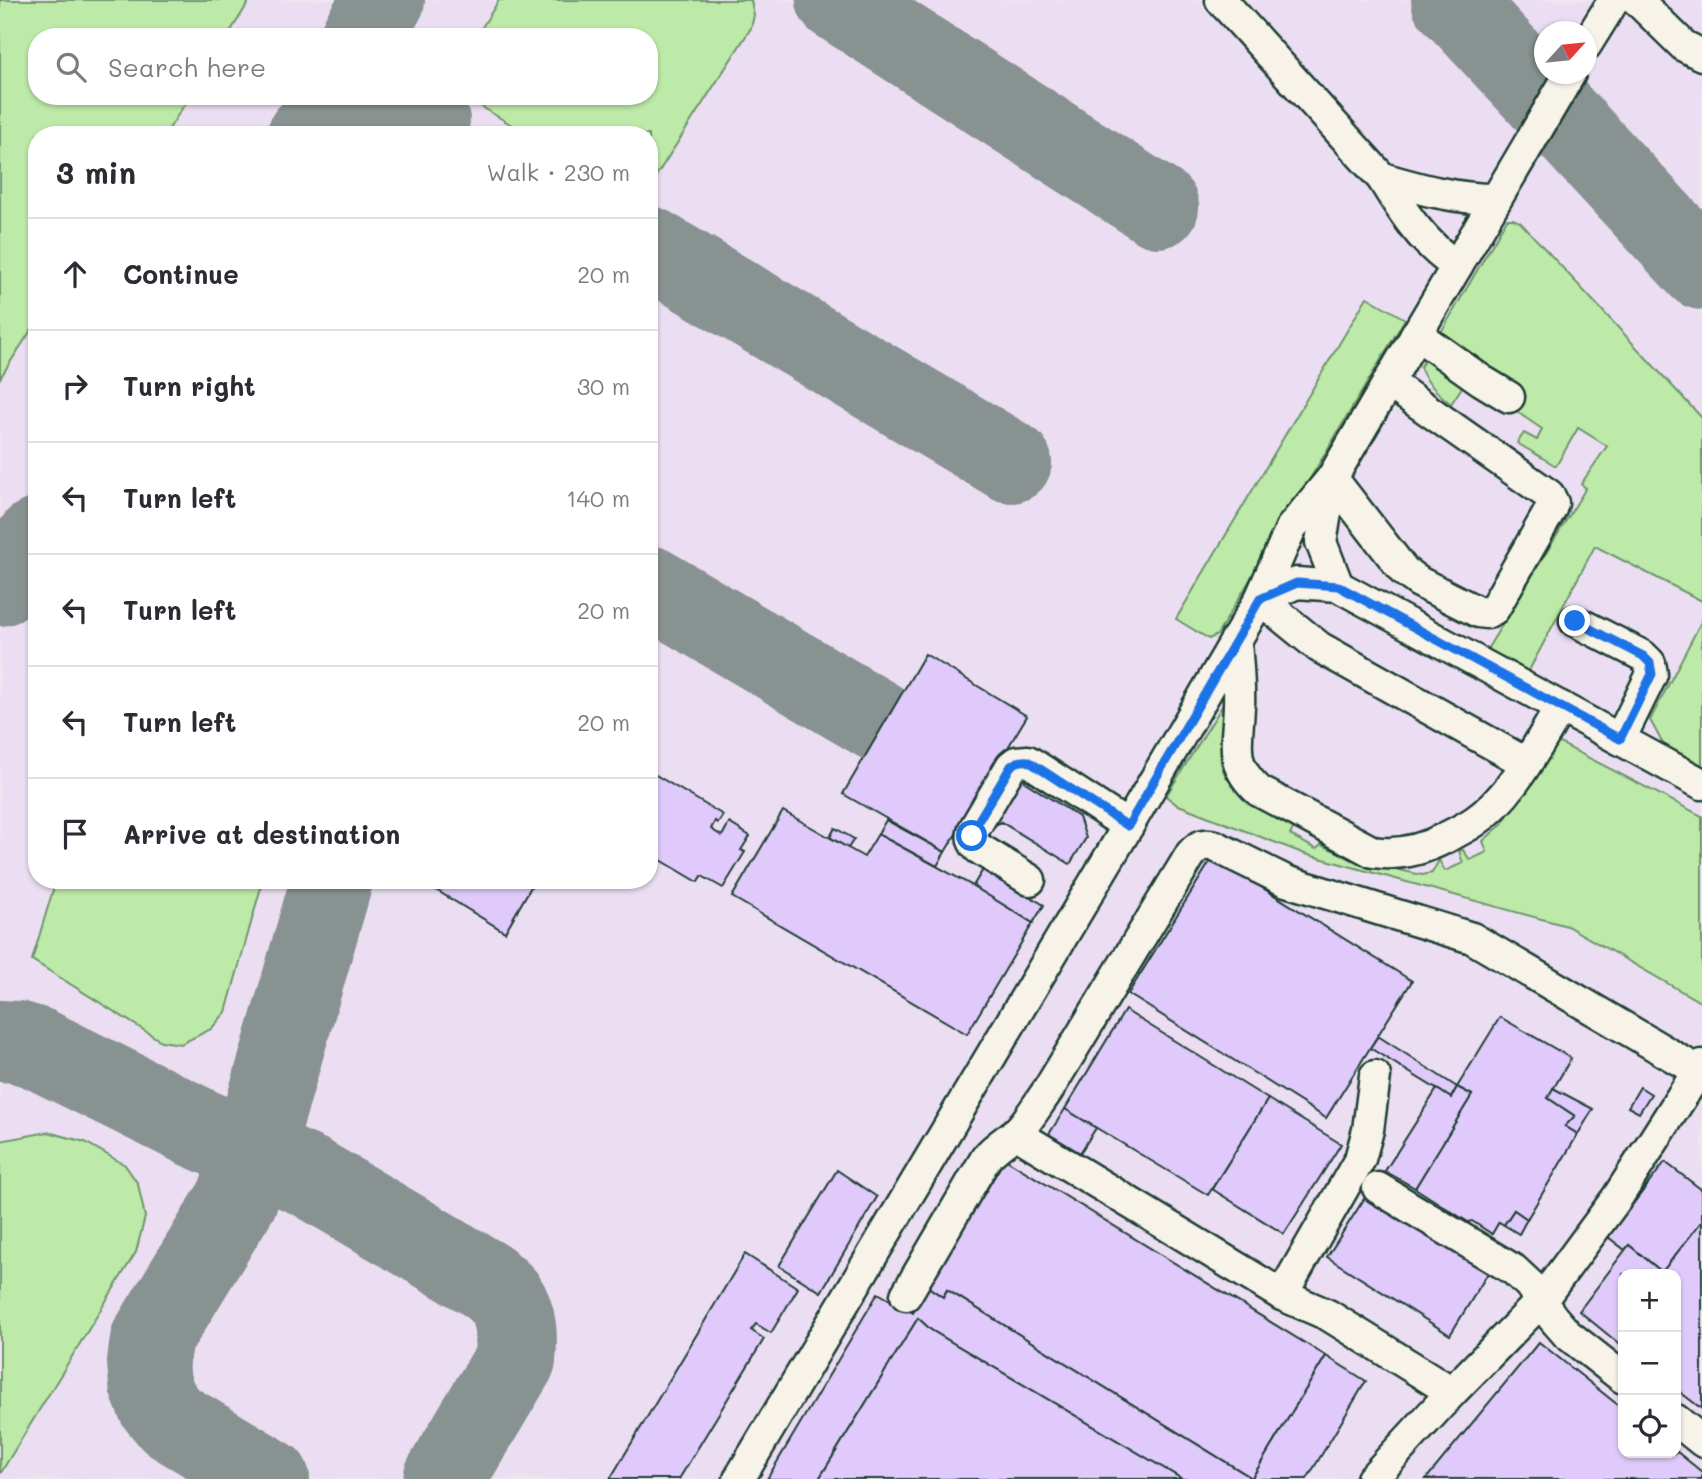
<!DOCTYPE html>
<html lang="en">
<head>
<meta charset="utf-8">
<style>
  :root { --surface:#fff; --page:#f7f7f7; --text:#2b2b33; --muted:#7c7c81; --line:#e1e1e2 }
  body { margin:0; font-family:Mali,sans-serif; background:var(--page); color:var(--text) }
  .controls { position:absolute; right:21px; bottom:21px; display:grid; overflow:hidden; border-radius:14px; box-shadow:0 2px 5px #0004 }
  .controls button { width:63px; height:63px; display:grid; place-items:center; padding:0; border:0; border-bottom:2px solid var(--line); background:var(--surface); color:var(--text); font:35px sans-serif }
  .compass { position:absolute; left:1534px; top:21px; width:63px; height:63px; border-radius:50%; background:var(--surface); box-shadow:0 2px 5px #0004; rotate:63deg }
  .stop { position:absolute; width:21px; height:21px; margin:-16px; border:5px solid #1a73e8; border-radius:50%; background:#fff }
  .stop.end { background:#1a73e8; border-color:#fff; box-shadow:0 2px 7px #0008 }
  .list { margin:0; padding:0; list-style:none }
  h2 { display:flex; justify-content:space-between; align-items:center; height:91px; margin:0; padding:0 28px; font-size:30px }
  h2 small { font-size:23px; font-weight:400; color:var(--muted) }
  .list li { display:grid; grid-template-columns:46px 1fr auto; gap:21px; align-items:center; box-sizing:border-box; height:112px; padding:0 28px; border-top:2px solid var(--line) }
  .list b { display:block; font-size:26px; white-space:nowrap }
  .list em { font-size:23px; font-style:normal; color:var(--muted) }
  .icon { flex:none; width:38px; height:38px; fill:none; stroke:currentColor; stroke-width:2; stroke-linecap:round; stroke-linejoin:round }
  .map { position:relative; flex:none; width:1702px; height:1479px; overflow:hidden }
  .search { position:absolute; background:var(--surface); box-shadow:0 2px 5px #0004; left:28px; top:28px; width:630px; height:77px; display:flex; align-items:center; gap:18px; box-sizing:border-box; padding:0 24px; border-radius:28px; color:var(--muted); font-size:26px }
  .panel { position:absolute; background:var(--surface); box-shadow:0 2px 5px #0004; left:28px; top:126px; width:630px; height:763px; border-radius:28px }
  .map>svg:first-child { display:block }
</style>
</head>
<body>
<div class="map">
<svg width="1702" height="1479" viewBox="0 0 1702 1479">
  <rect width="100%" height="100%" fill="#f0e7ee"/>
  <filter id="ink" filterUnits="userSpaceOnUse"><feTurbulence type="fractalNoise" baseFrequency=".0143" numOctaves="2"/><feDisplacementMap in="SourceGraphic" scale="14" xChannelSelector="R" yChannelSelector="G"/><feConvolveMatrix kernelMatrix="1 2 1 2 8 2 1 2 1" color-interpolation-filters="sRGB"/></filter>
  <g filter="url(#ink)">
    <path fill="#ebdef2" fill-rule="evenodd" d="M 0,0 L 1702,0 L 1702,1479 L 0,1479 ZM 1544,32 L 1586,32 L 1586,74 L 1544,74 ZM 37,37 L 649,37 L 649,96 L 37,96 ZM 37,135 L 649,135 L 649,880 L 37,880 ZM 1623,1274 L 1676,1274 L 1676,1453 L 1623,1453 Z"/>
    <g fill="#bdeaa8" stroke="#6e946e" stroke-width="2">
      <path d="M 0,0 L 250,0 L 227,37 L 37,37 L 37,96 L 190,96 L 165,135 L 37,135 L 37,321 L 0,378 Z"/>
      <path d="M 499,0 L 751,0 L 754,15 L 751,28 L 656,176 L 649,182 L 649,135 L 528,135 L 482,107 L 470,96 L 649,96 L 649,37 L 476,37 Z"/>
      <path d="M 1507,219 L 1513,219 L 1520,222 L 1702,418 L 1702,601 L 1595,546 L 1526,676 L 1486,651 L 1586,488 L 1581,484 L 1607,446 L 1578,428 L 1556,466 L 1517,443 L 1524,433 L 1537,440 L 1542,429 L 1517,412 L 1520,405 L 1440,334 Z"/>
      <path d="M 1367,297 L 1405,319 L 1217,635 L 1209,639 L 1176,619 Z"/>
      <path d="M 1426,358 L 1464,384 L 1451,404 C 1439,394 1425,382 1420,367 Z"/>
      <path d="M 1702,620 L 1702,765 L 1663,744 L 1650,720 Z"/>
      <path d="M 1224,703 C 1224,712 1225,722 1224,731 C 1223,742 1219,751 1221,763 C 1226,793 1272,812 1295,825 L 1290,835 L 1316,849 L 1321,845 L 1363,862 L 1422,875 L 1432,873 L 1439,860 L 1445,871 L 1463,863 L 1459,851 L 1463,850 L 1470,860 L 1487,852 L 1483,841 L 1501,825 L 1558,742 L 1702,816 L 1702,1003 L 1567,926 L 1305,854 L 1176,804 L 1166,796 Z"/>
      <path d="M 56,880 L 263,880 L 226,1012 L 211,1029 L 181,1044 L 161,1041 L 32,960 Z"/>
      <path d="M 48,1132 L 85,1142 L 125,1165 L 138,1184 L 145,1217 L 136,1252 L 0,1474 L 0,1141 Z"/>
    </g>
    <g fill="none" stroke-linecap="round" stroke-linejoin="round">
      <g stroke="#889291" stroke-width="82">
        <path d="M 837,0 L 1158,207"/>
        <path d="M 1452,0 L 1702,269"/>
        <path d="M 361,37 L 384,0"/>
        <path d="M 308,135 C 348,103 383,107 429,120"/>
        <path d="M 649,247 L 1011,462"/>
        <path d="M 0,585 L 24,559 L 37,539"/>
        <path d="M 649,586 L 880,722"/>
        <path d="M 0,1041 L 17,1042 L 37,1048 L 198,1128 L 310,1177 L 487,1281 C 492,1286 499,1291 504,1297 C 517,1316 517,1338 515,1360 L 444,1479"/>
        <path d="M 269,1479 L 172,1421 L 158,1404 L 150,1384 L 148,1362 L 151,1340 L 237,1199 L 253,1153 L 332,880"/>
      </g>
    </g>
    <g fill="#e0cafb" stroke="#1f3d34" stroke-width="2">
      <path d="M 925,654 L 1027,716 L 945,852 L 843,794 Z"/>
      <path d="M 649,771 L 723,815 L 718,823 L 715,821 L 711,829 L 722,836 L 729,823 L 750,836 L 741,850 L 745,852 L 723,888 L 702,876 L 698,882 L 649,853 Z"/>
      <path d="M 1020,772 L 1024,776 L 1025,782 L 1079,817 L 1086,838 L 1070,864 L 1001,822 L 993,826 L 1017,785 Z"/>
      <path d="M 783,811 L 864,857 L 878,834 L 973,886 L 1033,923 L 967,1034 L 732,897 Z"/>
      <path d="M 886,820 L 945,852 L 937,866 L 878,834 Z"/>
      <path d="M 835,828 L 854,839 L 848,848 L 830,837 Z"/>
      <path d="M 1213,857 L 1412,981 L 1326,1118 L 1128,994 Z"/>
      <path d="M 984,868 L 1044,905 L 1033,923 L 973,886 Z"/>
      <path d="M 442,880 L 535,880 L 505,932 L 436,890 Z"/>
      <path d="M 1125,1010 L 1268,1099 L 1208,1195 L 1065,1109 Z"/>
      <path d="M 1500,1017 L 1571,1058 L 1548,1098 L 1575,1116 L 1565,1126 L 1578,1134 L 1527,1219 L 1514,1210 L 1504,1225 L 1499,1222 L 1492,1234 L 1472,1221 L 1468,1222 L 1415,1188 L 1472,1095 L 1457,1087 Z"/>
      <path d="M 1378,1036 L 1457,1087 L 1451,1098 L 1370,1048 Z"/>
      <path d="M 1457,1087 L 1472,1095 L 1415,1188 L 1385,1171 L 1437,1089 L 1451,1098 Z"/>
      <path d="M 1640,1087 L 1651,1094 L 1639,1113 L 1628,1107 Z"/>
      <path d="M 1553,1088 L 1593,1109 L 1578,1134 L 1565,1126 L 1575,1116 L 1548,1098 Z"/>
      <path d="M 1268,1099 L 1341,1144 L 1284,1234 L 1212,1189 Z"/>
      <path d="M 1065,1109 L 1096,1128 L 1080,1153 L 1049,1134 Z"/>
      <path d="M 1005,1159 L 1326,1356 L 1252,1478 L 947,1290 L 943,1297 L 928,1287 Z"/>
      <path d="M 1665,1162 L 1702,1190 L 1702,1221 L 1662,1272 L 1629,1245 L 1625,1250 L 1608,1237 Z"/>
      <path d="M 837,1170 L 877,1197 L 821,1292 L 779,1266 Z"/>
      <path d="M 1366,1196 L 1488,1273 L 1450,1335 L 1327,1257 Z"/>
      <path d="M 1514,1210 L 1527,1219 L 1519,1234 L 1504,1225 Z"/>
      <path d="M 1702,1221 L 1702,1409 L 1676,1389 L 1676,1274 L 1623,1274 L 1623,1347 L 1579,1311 L 1629,1245 L 1662,1272 Z"/>
      <path d="M 745,1254 L 798,1288 L 771,1333 L 756,1324 L 751,1330 L 764,1339 L 679,1479 L 610,1479 Z"/>
      <path d="M 928,1287 L 943,1297 L 947,1290 L 1252,1478 L 1326,1356 L 1366,1381 L 1307,1479 L 1182,1479 L 931,1330 L 918,1318 L 819,1479 L 767,1479 L 878,1293 L 913,1313 Z"/>
      <path d="M 918,1318 L 931,1330 L 1182,1479 L 819,1479 Z"/>
      <path d="M 1539,1342 L 1623,1409 L 1623,1453 L 1676,1453 L 1676,1451 L 1702,1472 L 1702,1479 L 1426,1479 Z"/>
    </g>
    <g fill="none" stroke-linecap="round" stroke-linejoin="round">
      <defs>
        <g id="minor">
          <path d="M 1221,0 L 1382,178"/>
          <path d="M 1637,0 L 1684,46 L 1702,55"/>
          <path d="M 1586,45 L 1614,0"/>
          <path d="M 1457,266 C 1424,245 1402,211 1382,178 C 1420,189 1456,199 1496,199"/>
          <path d="M 1416,334 L 1481,380 L 1509,397"/>
          <path d="M 1388,382 L 1549,495 L 1553,503 L 1551,509 L 1494,609 L 1486,613 L 1478,612 L 1419,582 L 1404,571 L 1332,478 L 1570,74"/>
          <path d="M 1338,586 L 1321,542 L 1332,478 L 1291,528 L 1260,599 L 1319,647 L 1526,763"/>
          <path d="M 1575,621 L 1643,656 L 1650,663 L 1652,674 L 1620,739"/>
          <path d="M 1236,639 C 1237,661 1240,683 1239,705 C 1238,743 1228,763 1259,791 L 1373,852 C 1399,856 1422,850 1445,838 C 1455,833 1465,828 1474,822 C 1512,797 1537,745 1561,707"/>
          <path d="M 1030,880 L 978,848 C 972,842 971,837 974,829 L 1011,766 L 1016,762 L 1028,761 L 1128,826"/>
          <path d="M 1015,1133 L 1282,1295 L 1328,1315 L 1452,1392"/>
          <path d="M 1378,1188 L 1514,1270 L 1529,1284 L 1553,1318 L 1567,1334 L 1623,1378"/>
          <path d="M 906,1295 L 986,1158 C 995,1147 1006,1141 1017,1132 C 1029,1120 1038,1104 1048,1090 L 1191,854 C 1199,845 1204,843 1215,846 L 1286,881 L 1472,938 L 1698,1071"/>
          <path d="M 1282,1295 L 1360,1159 L 1368,1130 L 1375,1076"/>
          <path d="M 1676,1420 L 1702,1441"/>
          <path d="M 739,1479 L 1128,826 L 1260,599 L 1297,583 L 1338,586 L 1702,784"/>
          <path d="M 1372,1479 L 1452,1392 L 1541,1301 L 1617,1198 L 1702,1065"/>
        </g>
      </defs>
      <use href="#minor" stroke="#1f3d34" stroke-width="35"/>
      <use href="#minor" stroke="#f7f3e8" stroke-width="30"/>
    </g>
  </g>
  <g fill="none" stroke-linecap="round" stroke-linejoin="round" filter="url(#ink)">
    <path stroke="#1a73e8" stroke-width="9" d="M 972,836 L 974,828 L 1011,766 C 1016,762 1021,760 1028,761 L 1128,826 L 1260,599 L 1297,583 L 1338,586 L 1620,739 L 1652,674 L 1650,663 L 1643,656 L 1575,621"/>
  </g>
</svg>
<div class="controls">
<button>+</button>
<button>−</button>
<button><svg class="icon" aria-label="locate" viewBox="0 0 24 24"><circle cx="12" cy="12" r="6"/><path d="M12 2v4M12 18v4M2 12h4M18 12h4"/></svg></button>
</div>
<svg class="compass" viewBox="-18 -18 36 36"><path d="M0-13l5 13h-10z" fill="#e53935"/><path d="M0 13l5-13h-10z" fill="#7c7c81"/></svg>
<div class="stop" style="left:972px;top:836px"></div>
<div class="stop end" style="left:1575px;top:621px"></div>
<div class="search"><svg class="icon" aria-label="search" viewBox="0 0 24 24"><circle cx="10" cy="10" r="6"/><path d="M15 15l6 6"/></svg>Search here</div>
<section class="panel">
<h2>3 min<small>Walk · 230 m</small></h2>
<ul class="list">
<li><svg class="icon" aria-label="ahead" viewBox="0 0 24 24"><path d="M12 20V5M6 11l6-6 6 6"/></svg><div><b>Continue</b></div><em>20 m</em></li>
<li><svg class="icon" aria-label="right" viewBox="0 0 24 24"><path d="M7 20v-9h11M14 6l5 5-5 5"/></svg><div><b>Turn right</b></div><em>30 m</em></li>
<li><svg class="icon" aria-label="left" viewBox="0 0 24 24"><path d="M17 20v-9H6M10 6l-5 5 5 5"/></svg><div><b>Turn left</b></div><em>140 m</em></li>
<li><svg class="icon" aria-label="left" viewBox="0 0 24 24"><path d="M17 20v-9H6M10 6l-5 5 5 5"/></svg><div><b>Turn left</b></div><em>20 m</em></li>
<li><svg class="icon" aria-label="left" viewBox="0 0 24 24"><path d="M17 20v-9H6M10 6l-5 5 5 5"/></svg><div><b>Turn left</b></div><em>20 m</em></li>
<li><svg class="icon" aria-label="arrive" viewBox="0 0 24 24"><path d="M6 21V4h12l-3 4 3 4H6"/></svg><div><b>Arrive at destination</b></div></li>
</ul>
</section>
</div>
</body>
</html>
